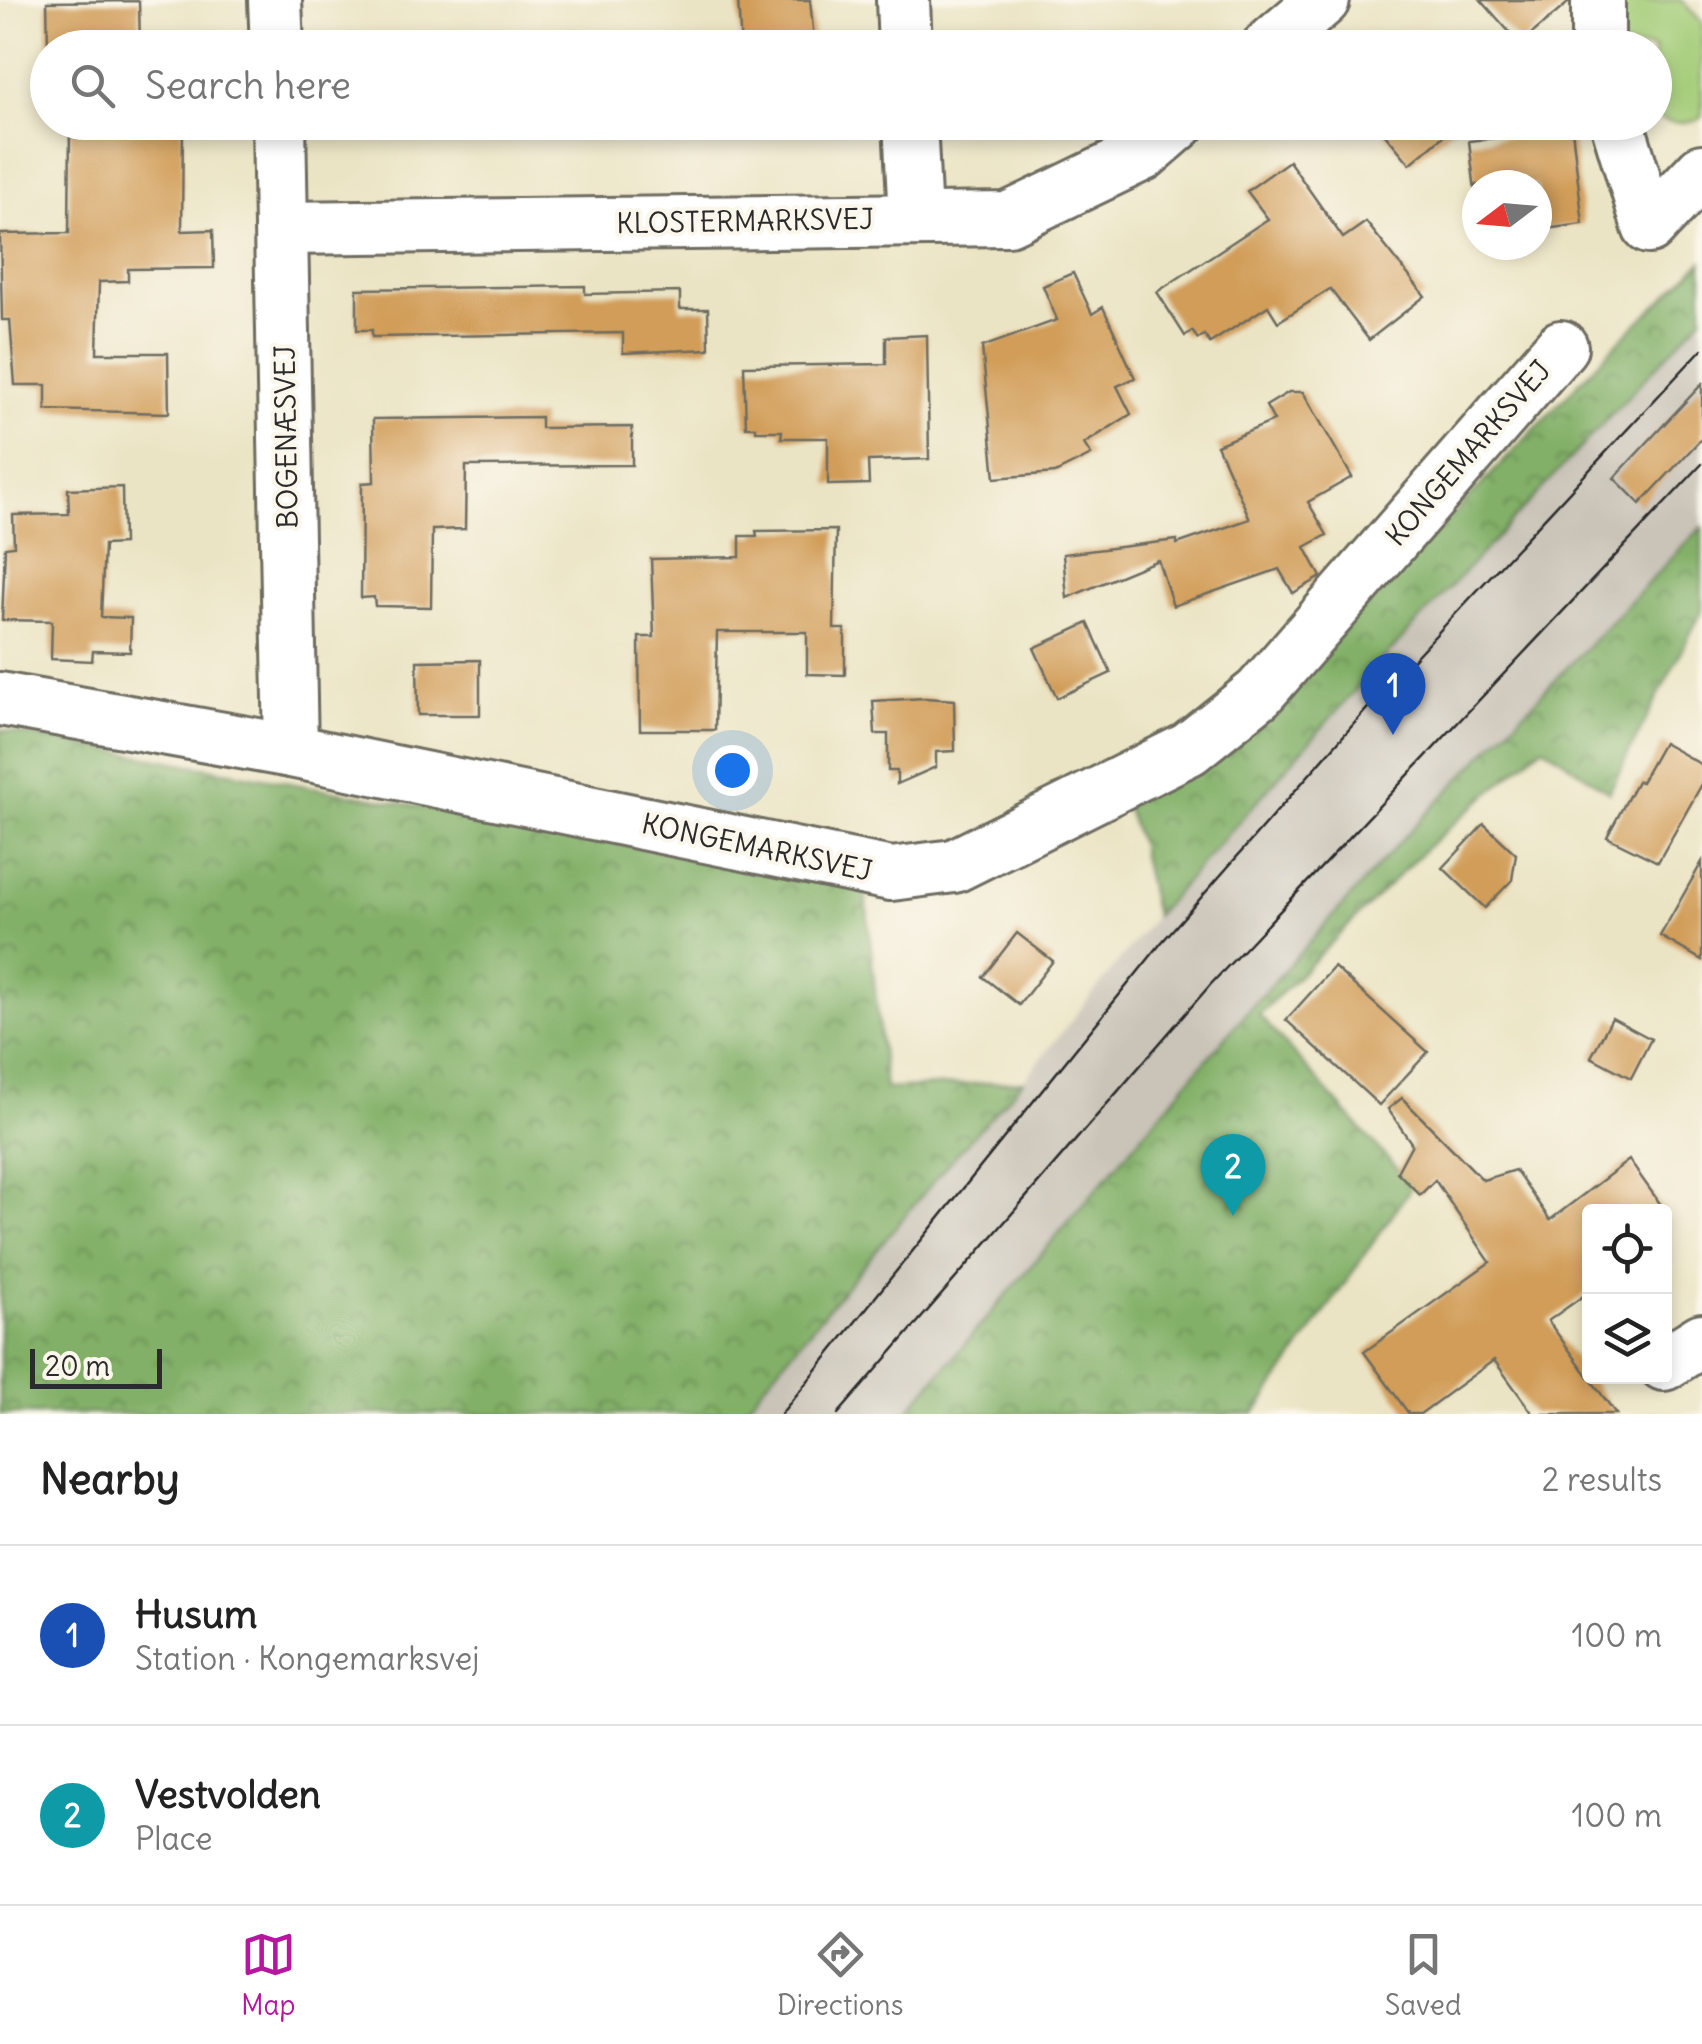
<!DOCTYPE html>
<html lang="en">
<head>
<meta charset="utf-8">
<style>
  :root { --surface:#fff; --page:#f2f2f2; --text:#222; --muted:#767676; --line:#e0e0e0; --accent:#b5179e }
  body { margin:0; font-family:Delius,sans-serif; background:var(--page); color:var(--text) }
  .controls { position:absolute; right:30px; bottom:30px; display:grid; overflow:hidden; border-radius:10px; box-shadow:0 5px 15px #0003 }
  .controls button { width:90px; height:90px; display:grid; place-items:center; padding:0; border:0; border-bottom:2px solid var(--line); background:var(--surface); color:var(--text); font:50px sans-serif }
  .compass { position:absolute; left:1462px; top:170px; width:90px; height:90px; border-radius:50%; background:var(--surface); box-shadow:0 5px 15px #0003; rotate:254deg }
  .scale { position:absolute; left:30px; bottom:25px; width:132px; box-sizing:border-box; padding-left:10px; border:5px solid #2b2b2b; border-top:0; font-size:28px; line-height:35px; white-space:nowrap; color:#2b2b2b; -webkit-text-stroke:8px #fbf7ec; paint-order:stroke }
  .you { position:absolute; left:732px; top:770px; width:35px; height:35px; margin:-25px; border:8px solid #fff; border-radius:50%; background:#1a73e8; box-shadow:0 0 0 15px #1a73e833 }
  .badge { display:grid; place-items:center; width:65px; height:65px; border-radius:50%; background:var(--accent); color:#fff; font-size:32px; font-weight:700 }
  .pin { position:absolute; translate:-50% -82px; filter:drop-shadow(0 2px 5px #0008) }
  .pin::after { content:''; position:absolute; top:52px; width:35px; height:30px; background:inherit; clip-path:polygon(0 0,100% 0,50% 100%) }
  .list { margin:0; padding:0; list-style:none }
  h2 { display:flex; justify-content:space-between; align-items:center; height:130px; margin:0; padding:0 40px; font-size:42px }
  h2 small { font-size:32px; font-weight:400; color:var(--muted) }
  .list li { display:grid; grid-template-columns:65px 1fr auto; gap:30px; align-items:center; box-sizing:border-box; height:180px; padding:0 40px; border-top:2px solid var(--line) }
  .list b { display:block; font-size:38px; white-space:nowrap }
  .list p { margin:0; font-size:32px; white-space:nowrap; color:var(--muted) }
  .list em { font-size:32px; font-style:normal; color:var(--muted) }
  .icon { flex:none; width:55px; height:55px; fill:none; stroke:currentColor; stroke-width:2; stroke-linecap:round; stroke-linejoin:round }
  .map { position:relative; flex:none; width:1702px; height:1414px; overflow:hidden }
  .search { position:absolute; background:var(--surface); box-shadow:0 5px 15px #0003; left:30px; right:30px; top:30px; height:110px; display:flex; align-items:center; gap:25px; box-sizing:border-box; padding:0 35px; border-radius:55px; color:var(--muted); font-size:38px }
  .sheet { height:490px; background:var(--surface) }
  nav { display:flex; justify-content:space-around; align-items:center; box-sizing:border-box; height:140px; border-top:2px solid var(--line); background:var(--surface); font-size:28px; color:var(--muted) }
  nav a { display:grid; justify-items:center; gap:5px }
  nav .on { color:var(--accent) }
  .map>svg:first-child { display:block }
</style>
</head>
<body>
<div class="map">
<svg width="1702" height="1414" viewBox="0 0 1702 1414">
  <defs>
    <pattern id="forest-crowns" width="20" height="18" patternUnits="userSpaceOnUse" patternTransform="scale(2.5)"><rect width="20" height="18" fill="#82b068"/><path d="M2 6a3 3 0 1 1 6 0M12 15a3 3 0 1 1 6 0" fill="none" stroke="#6b8f56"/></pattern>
  </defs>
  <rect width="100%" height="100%" fill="#fbf7ec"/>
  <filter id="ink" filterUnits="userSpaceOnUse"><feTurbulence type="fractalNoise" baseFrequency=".01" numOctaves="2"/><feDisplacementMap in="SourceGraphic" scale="20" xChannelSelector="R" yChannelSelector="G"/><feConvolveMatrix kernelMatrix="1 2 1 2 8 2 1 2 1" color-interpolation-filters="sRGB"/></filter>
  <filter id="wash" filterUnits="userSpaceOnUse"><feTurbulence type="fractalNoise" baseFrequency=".0048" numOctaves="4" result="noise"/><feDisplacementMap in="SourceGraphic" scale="40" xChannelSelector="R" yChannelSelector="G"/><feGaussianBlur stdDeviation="2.25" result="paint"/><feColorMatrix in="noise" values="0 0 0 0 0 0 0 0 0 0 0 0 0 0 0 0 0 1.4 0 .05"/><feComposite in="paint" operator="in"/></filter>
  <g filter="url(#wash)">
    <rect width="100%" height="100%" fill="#ebe4c4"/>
    <path fill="#c9c3b8" d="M 1702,317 L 1702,527 L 1406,835 L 1251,1007 L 905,1414 L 740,1414 L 947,1165 L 1023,1081 L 1155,916 L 1374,669 Z"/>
    <path fill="#a3cc77" stroke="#677c51" stroke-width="2.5" d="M 1614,0 L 1681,0 L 1702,22 L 1702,118 C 1689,125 1667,124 1655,116 L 1654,48 L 1612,47 Z"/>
    <g fill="url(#forest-crowns)" stroke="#566e4a" stroke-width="2.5">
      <path d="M 1702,262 L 1702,317 L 1374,669 L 1155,916 L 1139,842 L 1126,807 L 1263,713 L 1615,345 Z"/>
      <path d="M 1702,527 L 1702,611 L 1609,792 L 1543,746 L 1425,849 L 1259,1015 L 1412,1186 L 1255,1414 L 905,1414 L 1251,1007 L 1406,835 Z"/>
      <path d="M 0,730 L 865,888 L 885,1089 L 1023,1081 L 947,1165 L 740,1414 L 0,1414 Z"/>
    </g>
    <g id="blocks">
      <g fill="#d19d58">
        <path d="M 738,0 L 810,0 L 815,48 L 741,48 Z"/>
        <path d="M 1481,0 L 1568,0 L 1568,3 L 1520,44 Z"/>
        <path d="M 139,1 L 140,48 L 48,48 L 47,2 Z"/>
        <path d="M 70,122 L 183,122 L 182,231 L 213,230 L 214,268 L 128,269 L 128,281 L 99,282 L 97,353 L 168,353 L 169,413 L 46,410 L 46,385 L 15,385 L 10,320 L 2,320 L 0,234 L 69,233 Z"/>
        <path d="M 1375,122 L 1460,122 L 1410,164 Z"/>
        <path d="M 1572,129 L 1583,224 L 1537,230 L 1537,185 L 1477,185 L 1477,207 L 1469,141 Z"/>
        <path d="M 1289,161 L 1343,238 L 1366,222 L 1425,296 L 1369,340 L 1330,289 L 1278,322 L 1268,306 L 1210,343 L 1204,335 L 1198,339 L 1192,331 L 1185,336 L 1157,292 L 1268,219 L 1247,191 Z"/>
        <path d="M 1073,273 L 1092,314 L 1103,307 L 1135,378 L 1117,386 L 1131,414 L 1084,444 L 1091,455 L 1055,473 L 995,478 L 982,347 L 1057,320 L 1043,286 Z"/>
        <path d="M 585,286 L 585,294 L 680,292 L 680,309 L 708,309 L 709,349 L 623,353 L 623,333 L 372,337 L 372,330 L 357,330 L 357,289 Z"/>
        <path d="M 927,335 L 929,459 L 868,461 L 869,484 L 828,485 L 828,438 L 781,438 L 782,431 L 756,431 L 756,427 L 746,427 L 744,366 L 886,364 L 886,337 Z"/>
        <path d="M 1702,384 L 1702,438 L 1640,504 L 1614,478 Z"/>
        <path d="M 1289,392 L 1303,392 L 1352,477 L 1308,502 L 1327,535 L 1305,547 L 1321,577 L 1293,593 L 1279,569 L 1173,606 L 1158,560 L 1067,598 L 1063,554 L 1177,540 L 1177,544 L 1250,519 L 1217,445 L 1274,421 L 1266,406 Z"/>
        <path d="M 541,417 L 541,428 L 632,427 L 632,465 L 466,466 L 465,529 L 432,530 L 431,607 L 375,606 L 374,597 L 361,598 L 362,483 L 374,482 L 373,419 Z"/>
        <path d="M 122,487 L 123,544 L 104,545 L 101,617 L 131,618 L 130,652 L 93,651 L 92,661 L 51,659 L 52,621 L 2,620 L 5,547 L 14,546 L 13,515 L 69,514 L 68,489 Z"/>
        <path d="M 836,530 L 834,629 L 845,629 L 845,675 L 807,674 L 807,632 L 717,632 L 715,730 L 640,730 L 639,637 L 654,637 L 651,559 L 740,557 L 740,536 L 757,536 L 756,531 Z"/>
        <path d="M 1088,623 L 1111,673 L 1057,698 L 1034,648 Z"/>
        <path d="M 480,660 L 480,715 L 418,715 L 417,661 Z"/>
        <path d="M 925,698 L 954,700 L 955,751 L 936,752 L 936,767 L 897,784 L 897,771 L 888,771 L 888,734 L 875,734 L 873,701 Z"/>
        <path d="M 1663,743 L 1702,765 L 1702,784 L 1658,862 L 1607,837 L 1637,781 L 1641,782 Z"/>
        <path d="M 1484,824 L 1516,854 L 1512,880 L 1485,908 L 1443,868 Z"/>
        <path d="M 1702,862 L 1702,960 L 1660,936 Z"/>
        <path d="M 1017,933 L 1053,961 L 1019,1005 L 983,977 Z"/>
        <path d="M 1334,967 L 1428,1052 L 1379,1105 L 1286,1020 Z"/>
        <path d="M 1612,1018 L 1651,1039 L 1631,1078 L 1591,1057 Z"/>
        <path d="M 1402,1098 L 1483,1180 L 1515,1170 L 1550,1220 L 1629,1160 L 1666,1212 L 1590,1212 L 1590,1291 L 1548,1321 L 1616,1414 L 1533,1414 L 1494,1360 L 1420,1414 L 1409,1414 L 1364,1352 L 1490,1262 L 1435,1180 L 1420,1195 L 1397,1172 L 1412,1144 L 1388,1109 Z"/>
      </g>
    </g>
  </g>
  <g filter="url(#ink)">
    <use href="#blocks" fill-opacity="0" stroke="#6e6c61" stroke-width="2.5"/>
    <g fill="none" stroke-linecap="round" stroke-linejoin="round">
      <defs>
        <g id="minor">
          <path d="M 275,0 L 277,48"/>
          <path d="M 903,0 L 905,48"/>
          <path d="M 1267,48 L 1323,0"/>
          <path d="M 1598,48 L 1598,0"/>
          <path d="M 279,122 L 291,751"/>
          <path d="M 910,122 L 915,218"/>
          <path d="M 1617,122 L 1649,227 L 1702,171"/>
          <path d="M 283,228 L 1008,219 L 1143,154 L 1180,122"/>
          <path d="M 0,699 L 291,751 L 891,874 L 954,866 L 1189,749 L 1259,693 L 1561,347"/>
          <path d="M 1664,1364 L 1702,1340"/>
        </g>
      </defs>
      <use href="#minor" stroke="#6e6c61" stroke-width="58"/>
      <use href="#minor" stroke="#fff" stroke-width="52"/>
      <g stroke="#2b2b2b" stroke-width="2.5">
        <path d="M 781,1414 L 1162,942 L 1366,710 L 1702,349"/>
        <path d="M 838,1414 L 1211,984 L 1702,464"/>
      </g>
    </g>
  </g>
  <g text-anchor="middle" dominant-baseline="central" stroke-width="8" stroke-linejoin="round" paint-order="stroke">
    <g font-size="28" fill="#2b2b2b" stroke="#fbf7ec">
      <text transform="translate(745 221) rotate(-1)">KLOSTERMARKSVEJ</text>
      <text transform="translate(286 437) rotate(-91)">BOGENÆSVEJ</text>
      <text transform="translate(1468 453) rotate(-49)">KONGEMARKSVEJ</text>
      <text transform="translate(757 847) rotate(12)">KONGEMARKSVEJ</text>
    </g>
  </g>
</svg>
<div class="controls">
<button><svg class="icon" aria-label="locate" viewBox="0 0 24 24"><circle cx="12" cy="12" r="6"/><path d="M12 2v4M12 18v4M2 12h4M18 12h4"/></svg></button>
<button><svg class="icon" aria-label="layers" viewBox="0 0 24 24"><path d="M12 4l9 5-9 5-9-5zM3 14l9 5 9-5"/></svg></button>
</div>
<svg class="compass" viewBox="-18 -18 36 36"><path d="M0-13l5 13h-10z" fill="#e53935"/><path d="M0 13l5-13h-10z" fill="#767676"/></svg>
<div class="scale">20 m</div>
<div class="you"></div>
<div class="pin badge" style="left:1393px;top:735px;background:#1a4fb4">1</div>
<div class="pin badge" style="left:1233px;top:1216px;background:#0f9aa8">2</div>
<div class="search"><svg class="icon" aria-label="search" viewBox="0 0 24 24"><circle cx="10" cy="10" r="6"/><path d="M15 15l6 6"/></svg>Search here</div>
</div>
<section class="sheet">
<h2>Nearby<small>2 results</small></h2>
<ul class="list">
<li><span class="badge" style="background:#1a4fb4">1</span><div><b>Husum</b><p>Station · Kongemarksvej</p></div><em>100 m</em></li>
<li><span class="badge" style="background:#0f9aa8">2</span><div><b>Vestvolden</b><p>Place</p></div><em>100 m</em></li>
</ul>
</section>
<nav>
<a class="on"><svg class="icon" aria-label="map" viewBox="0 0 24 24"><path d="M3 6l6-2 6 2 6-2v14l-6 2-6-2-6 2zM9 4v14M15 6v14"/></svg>Map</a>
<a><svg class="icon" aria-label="directions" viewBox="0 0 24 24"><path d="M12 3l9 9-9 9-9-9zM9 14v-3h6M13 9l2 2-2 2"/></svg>Directions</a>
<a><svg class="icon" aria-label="saved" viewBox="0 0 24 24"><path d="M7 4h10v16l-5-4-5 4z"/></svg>Saved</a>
</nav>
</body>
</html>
